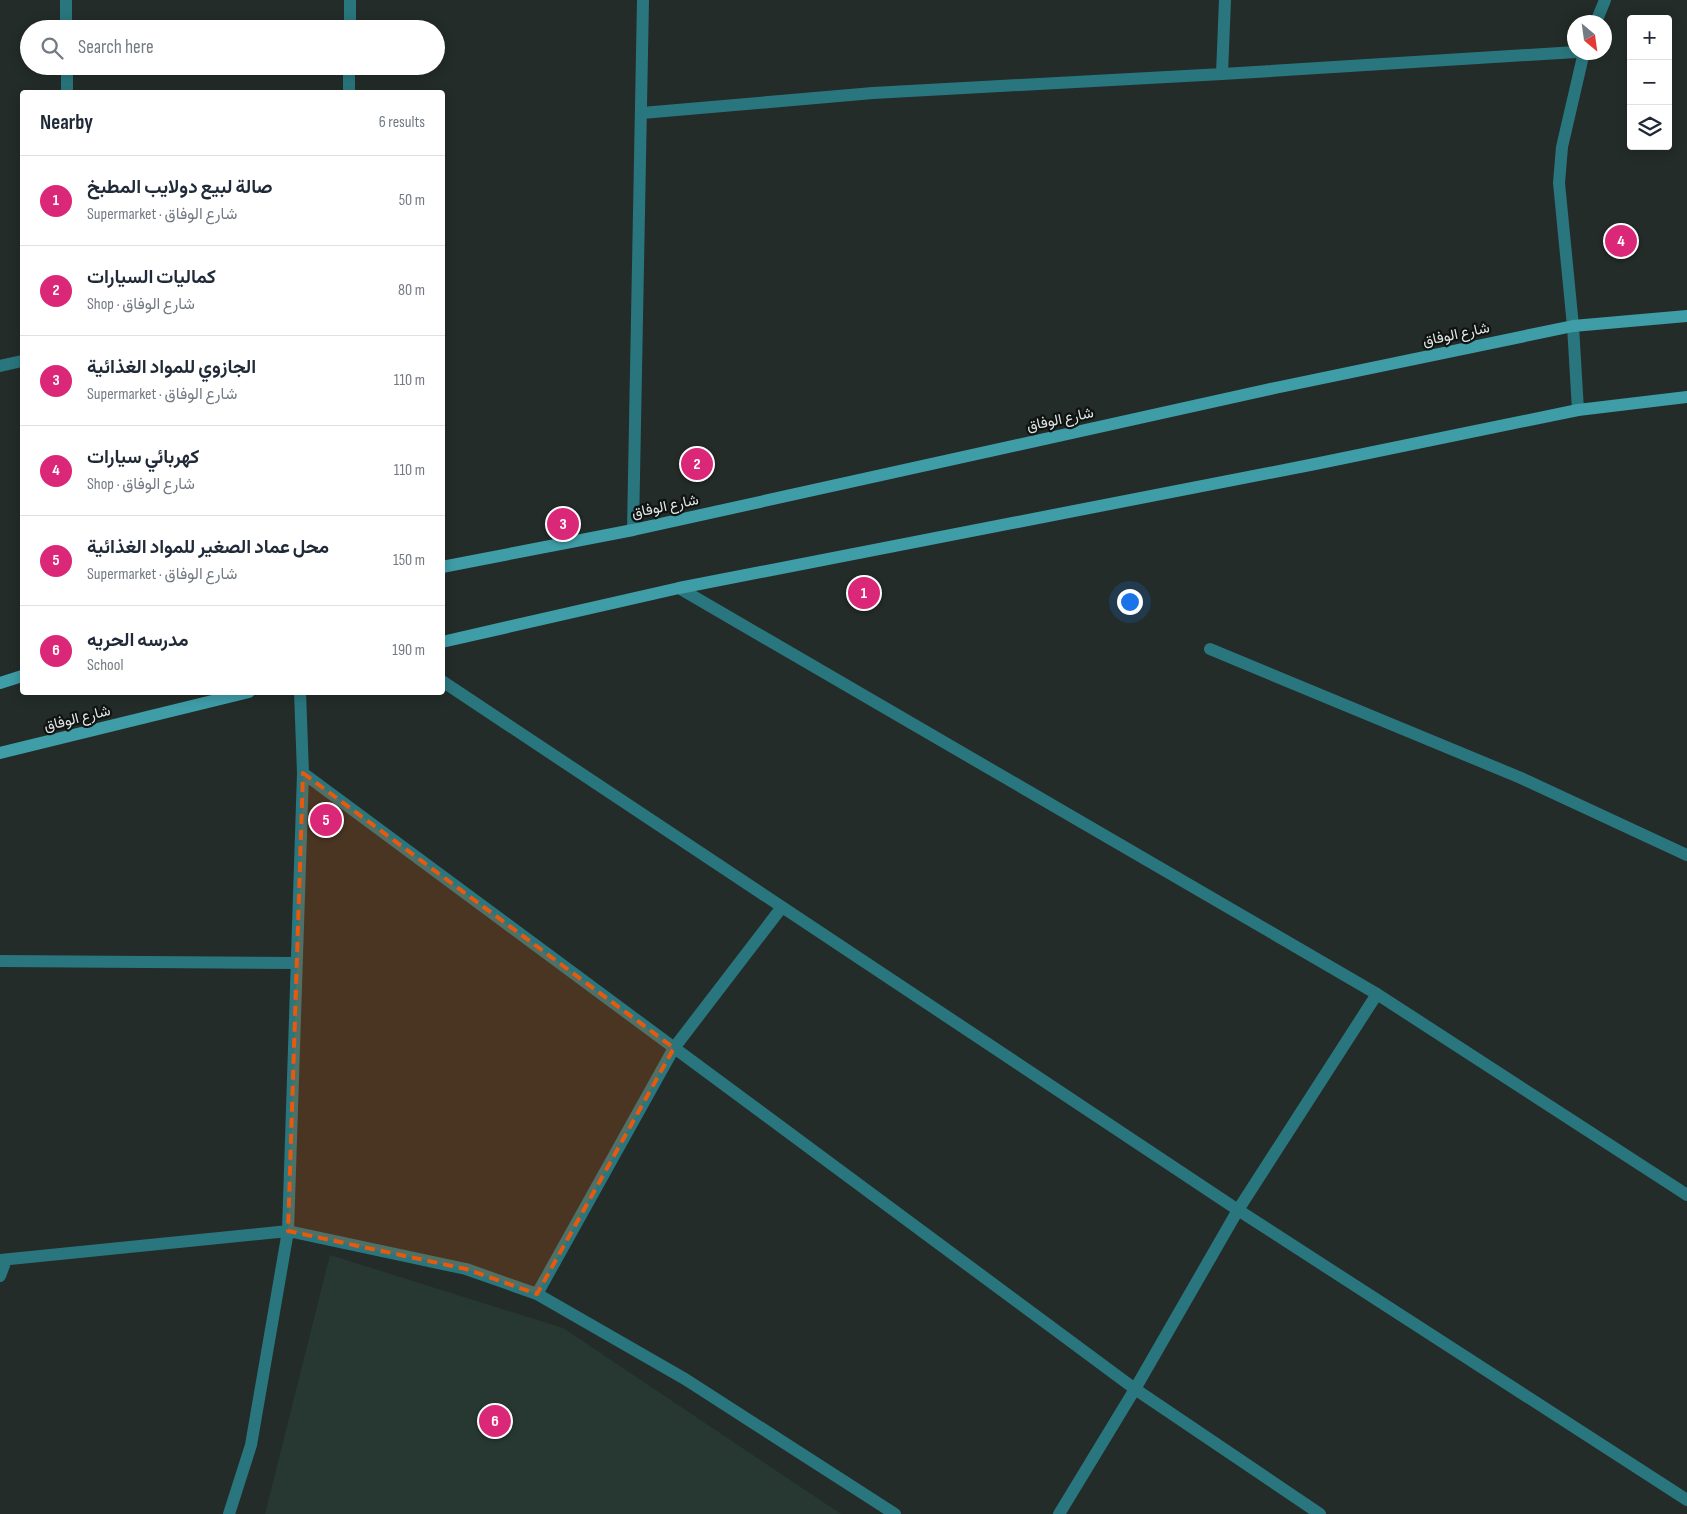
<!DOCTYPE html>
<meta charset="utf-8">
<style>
:root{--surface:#fff;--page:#f6f6f7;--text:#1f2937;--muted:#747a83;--line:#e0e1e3;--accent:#db2777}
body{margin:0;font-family:"Sofia Sans Condensed",Vazirmatn,sans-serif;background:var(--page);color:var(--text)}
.controls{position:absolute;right:15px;top:15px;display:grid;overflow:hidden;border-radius:5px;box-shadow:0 2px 12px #0003}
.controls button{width:45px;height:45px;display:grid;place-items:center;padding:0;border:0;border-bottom:1px solid var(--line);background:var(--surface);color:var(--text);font:25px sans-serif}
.compass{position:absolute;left:1567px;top:15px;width:45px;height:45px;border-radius:50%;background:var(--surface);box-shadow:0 2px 12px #0003;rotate:151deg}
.you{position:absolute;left:1129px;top:601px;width:18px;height:18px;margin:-12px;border:4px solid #fff;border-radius:50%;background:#1a73e8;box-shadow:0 0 0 8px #1a73e833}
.badge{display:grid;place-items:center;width:32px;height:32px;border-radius:50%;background:var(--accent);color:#fff;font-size:16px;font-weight:700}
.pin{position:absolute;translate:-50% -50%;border:2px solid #fff;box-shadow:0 1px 5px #0006}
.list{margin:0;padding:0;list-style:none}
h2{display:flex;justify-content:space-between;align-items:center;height:65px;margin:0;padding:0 20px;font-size:21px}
h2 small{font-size:16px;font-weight:400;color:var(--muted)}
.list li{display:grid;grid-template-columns:32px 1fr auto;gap:15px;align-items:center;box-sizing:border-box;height:90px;padding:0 20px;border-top:1px solid var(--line)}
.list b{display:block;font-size:19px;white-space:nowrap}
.list p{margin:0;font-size:16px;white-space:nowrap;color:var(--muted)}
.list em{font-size:16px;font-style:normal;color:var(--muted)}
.icon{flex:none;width:28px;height:28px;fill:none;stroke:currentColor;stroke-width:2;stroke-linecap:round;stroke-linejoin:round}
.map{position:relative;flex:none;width:1687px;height:1514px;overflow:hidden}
.search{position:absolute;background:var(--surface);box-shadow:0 2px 12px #0003;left:20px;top:20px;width:425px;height:55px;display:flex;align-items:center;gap:12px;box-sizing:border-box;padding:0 18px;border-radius:28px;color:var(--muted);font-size:19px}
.panel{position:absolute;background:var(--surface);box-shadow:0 2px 12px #0003;left:20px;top:90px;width:425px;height:605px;border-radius:5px}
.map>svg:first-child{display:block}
.built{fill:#273833}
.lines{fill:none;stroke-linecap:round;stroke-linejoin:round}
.street{stroke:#2a767e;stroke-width:12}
.secondary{stroke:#3e9da7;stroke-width:12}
.marked{fill:#e8590c;fill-opacity:0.2;stroke:#e8590c;stroke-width:4;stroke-dasharray:10 6;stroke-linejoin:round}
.labels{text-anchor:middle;stroke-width:4.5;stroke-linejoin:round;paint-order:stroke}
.street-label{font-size:15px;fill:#e0e6e4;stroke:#0f1312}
</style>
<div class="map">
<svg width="1687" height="1514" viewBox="0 0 1687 1514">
<rect width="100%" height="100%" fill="#232c29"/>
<path class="built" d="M330,1255L563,1328L841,1514H265Z"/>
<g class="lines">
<path class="street" d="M66,0V29
M1596,22L1605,0
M350,29V0
M67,66V92
M1222,74L1225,0
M349,92V66
M642,113L873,93L1222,74L1576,52
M0,366L22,361
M1578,410L1573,326L1559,183L1562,147L1584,52
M633,530L643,0
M679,588L1377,994L1687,1195
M1210,649L1521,778L1687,855
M442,681L1238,1210L1687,1500
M303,773L1135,1389L1320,1514
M0,961L297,963
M0,1260L288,1231L466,1269L537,1294L685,1379L895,1514
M0,1276L6,1260
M537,1294L674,1048L782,907
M229,1514L251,1445L288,1231L303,773L300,692
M1059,1514L1135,1389L1238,1210L1377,994"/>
<path class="secondary" d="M442,567L633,530L1275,388L1573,326L1687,316
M442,642L679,588L1315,464L1578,410L1687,397
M0,683L22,676
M0,753L249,692"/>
</g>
<path class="marked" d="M303,773L674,1048L537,1294L466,1269L288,1231Z"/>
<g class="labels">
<g class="street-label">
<text transform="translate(1456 334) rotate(-12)" y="5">شارع الوفاق</text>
<text transform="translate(1060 419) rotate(-12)" y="5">شارع الوفاق</text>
<text transform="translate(665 506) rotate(-12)" y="5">شارع الوفاق</text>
<text transform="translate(77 718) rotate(-14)" y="5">شارع الوفاق</text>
</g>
</g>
</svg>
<div class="controls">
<button>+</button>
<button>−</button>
<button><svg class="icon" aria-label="layers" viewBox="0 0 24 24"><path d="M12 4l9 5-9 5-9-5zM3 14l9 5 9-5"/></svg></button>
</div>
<svg class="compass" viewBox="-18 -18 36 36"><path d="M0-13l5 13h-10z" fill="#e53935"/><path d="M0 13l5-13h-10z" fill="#747a83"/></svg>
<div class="you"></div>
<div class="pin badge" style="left:864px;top:593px">1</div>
<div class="pin badge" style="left:697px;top:464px">2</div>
<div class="pin badge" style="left:563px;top:524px">3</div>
<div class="pin badge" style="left:1621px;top:241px">4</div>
<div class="pin badge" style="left:326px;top:820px">5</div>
<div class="pin badge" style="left:495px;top:1421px">6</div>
<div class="search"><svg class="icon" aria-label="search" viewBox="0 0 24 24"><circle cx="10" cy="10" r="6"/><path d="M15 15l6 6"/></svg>Search here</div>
<section class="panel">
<h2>Nearby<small>6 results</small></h2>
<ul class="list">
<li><span class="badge">1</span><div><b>صالة لبيع دولايب المطبخ</b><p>Supermarket · شارع الوفاق</p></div><em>50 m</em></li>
<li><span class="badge">2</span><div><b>كماليات السيارات</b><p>Shop · شارع الوفاق</p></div><em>80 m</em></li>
<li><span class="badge">3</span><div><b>الجازوي للمواد الغذائية</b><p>Supermarket · شارع الوفاق</p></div><em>110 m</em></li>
<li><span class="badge">4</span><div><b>كهربائي سيارات</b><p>Shop · شارع الوفاق</p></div><em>110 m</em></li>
<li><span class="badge">5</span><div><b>محل عماد الصغير للمواد الغذائية</b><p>Supermarket · شارع الوفاق</p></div><em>150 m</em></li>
<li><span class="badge">6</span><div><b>مدرسه الحريه</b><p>School</p></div><em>190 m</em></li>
</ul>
</section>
</div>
